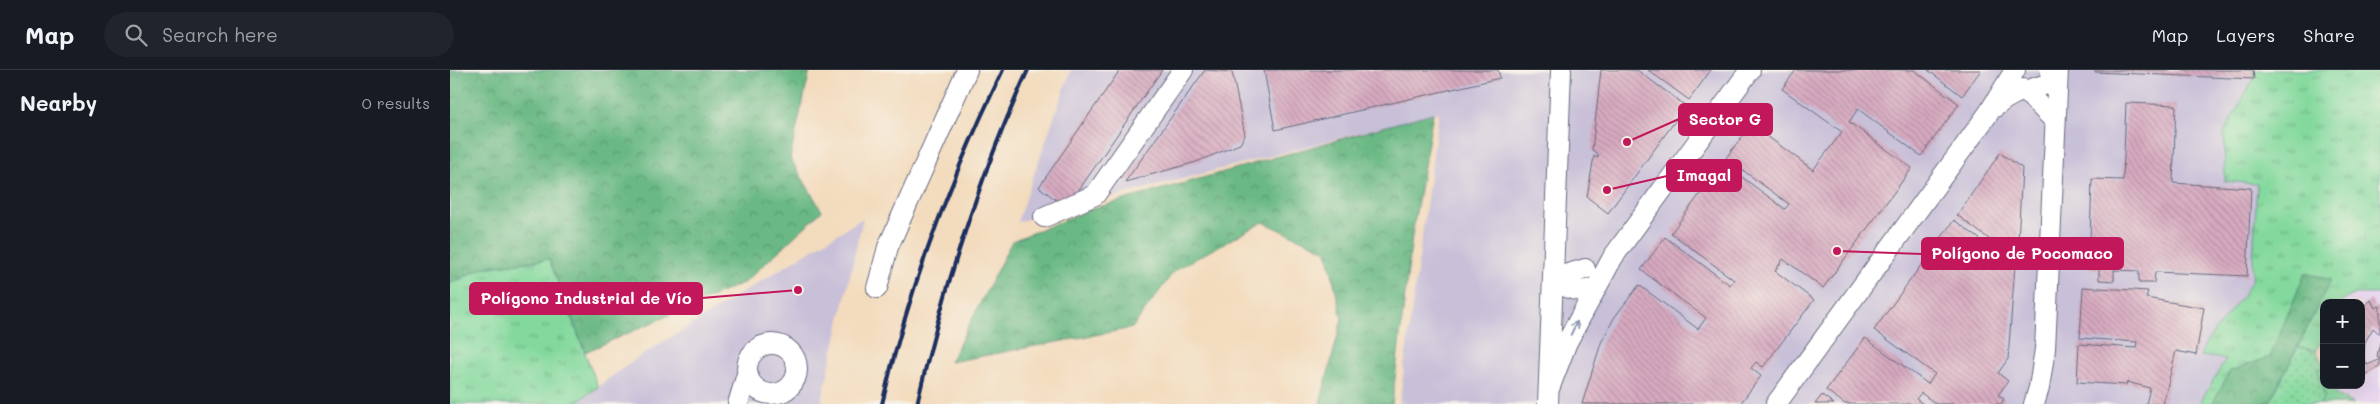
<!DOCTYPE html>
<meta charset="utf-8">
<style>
:root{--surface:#171b24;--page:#20242c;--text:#f1f3f6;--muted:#9ea1a6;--line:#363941}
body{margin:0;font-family:Mali,sans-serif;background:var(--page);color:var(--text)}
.controls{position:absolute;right:15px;bottom:15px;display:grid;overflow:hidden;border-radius:10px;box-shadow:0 5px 20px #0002}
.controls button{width:45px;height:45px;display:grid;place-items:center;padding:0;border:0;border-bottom:1px solid var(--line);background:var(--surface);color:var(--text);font:25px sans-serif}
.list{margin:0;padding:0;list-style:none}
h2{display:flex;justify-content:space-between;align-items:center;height:65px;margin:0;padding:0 20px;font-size:21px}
h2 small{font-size:16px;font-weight:400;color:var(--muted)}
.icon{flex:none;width:28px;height:28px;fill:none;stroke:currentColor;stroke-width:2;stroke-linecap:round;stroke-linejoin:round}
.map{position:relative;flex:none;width:1930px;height:334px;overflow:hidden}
header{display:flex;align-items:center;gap:30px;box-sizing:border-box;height:70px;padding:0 25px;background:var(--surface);border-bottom:1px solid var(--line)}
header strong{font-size:24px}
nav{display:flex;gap:28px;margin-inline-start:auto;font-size:18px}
.search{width:350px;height:45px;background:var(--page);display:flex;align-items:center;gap:12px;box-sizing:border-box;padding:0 18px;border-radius:28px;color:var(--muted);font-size:19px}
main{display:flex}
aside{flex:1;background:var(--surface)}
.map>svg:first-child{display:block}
.built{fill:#e6d2f0}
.industrial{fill:#c8bfd8}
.grass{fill:url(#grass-tufts);stroke:#4f847e}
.forest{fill:url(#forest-crowns);stroke:#427471}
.park{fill:url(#park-dots);stroke:#4f847e}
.garden{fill:#83d99d;stroke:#4f847e}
.building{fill:url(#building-back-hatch)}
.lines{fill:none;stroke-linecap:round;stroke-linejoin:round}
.minor-casing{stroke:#676b7f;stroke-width:22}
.minor{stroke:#fff;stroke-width:20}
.rail{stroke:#1b2f5e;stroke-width:4}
.oneway{stroke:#8d97ae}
.leader{fill:none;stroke:#c2185b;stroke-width:2}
.callout-dot{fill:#c2185b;stroke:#f7f3e8;stroke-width:2}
.callout{fill:#c2185b;stroke:#c2185b;stroke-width:2}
.callout-label{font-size:16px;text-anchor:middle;font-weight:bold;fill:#fff}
</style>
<header>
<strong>Map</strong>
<div class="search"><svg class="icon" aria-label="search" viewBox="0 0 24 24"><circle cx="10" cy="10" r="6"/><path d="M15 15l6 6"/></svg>Search here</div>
<nav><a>Map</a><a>Layers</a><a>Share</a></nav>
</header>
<main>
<aside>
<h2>Nearby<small>0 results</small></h2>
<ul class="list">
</ul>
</aside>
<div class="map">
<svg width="1930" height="334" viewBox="0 0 1930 334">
<defs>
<pattern id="grass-tufts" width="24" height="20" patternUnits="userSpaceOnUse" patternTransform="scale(1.25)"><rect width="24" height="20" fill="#83d99d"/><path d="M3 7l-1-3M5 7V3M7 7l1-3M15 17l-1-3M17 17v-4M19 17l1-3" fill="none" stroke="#6ab083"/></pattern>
<pattern id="forest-crowns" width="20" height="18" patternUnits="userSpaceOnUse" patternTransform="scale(1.25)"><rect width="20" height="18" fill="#6ab984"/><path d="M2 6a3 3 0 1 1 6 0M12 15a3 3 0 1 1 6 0" fill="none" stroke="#56976f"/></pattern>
<pattern id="park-dots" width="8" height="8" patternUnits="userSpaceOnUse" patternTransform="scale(1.25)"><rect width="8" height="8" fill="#83d99d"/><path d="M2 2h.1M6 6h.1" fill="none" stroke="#6ab083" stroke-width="1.8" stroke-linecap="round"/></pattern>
<pattern id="building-back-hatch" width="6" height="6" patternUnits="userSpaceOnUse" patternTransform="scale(1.25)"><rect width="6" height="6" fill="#d8aac0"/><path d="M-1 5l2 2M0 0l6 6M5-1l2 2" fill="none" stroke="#ae8b9f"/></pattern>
</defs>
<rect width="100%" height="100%" fill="#f7f3e8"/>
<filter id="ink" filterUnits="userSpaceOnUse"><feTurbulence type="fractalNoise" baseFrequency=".02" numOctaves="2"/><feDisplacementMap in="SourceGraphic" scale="10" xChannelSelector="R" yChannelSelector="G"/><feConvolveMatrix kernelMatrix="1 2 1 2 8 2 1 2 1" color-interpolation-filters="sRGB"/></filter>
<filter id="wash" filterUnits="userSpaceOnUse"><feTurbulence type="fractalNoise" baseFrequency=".0096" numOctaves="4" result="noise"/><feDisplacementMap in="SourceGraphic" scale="20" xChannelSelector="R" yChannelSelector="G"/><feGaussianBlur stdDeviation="1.12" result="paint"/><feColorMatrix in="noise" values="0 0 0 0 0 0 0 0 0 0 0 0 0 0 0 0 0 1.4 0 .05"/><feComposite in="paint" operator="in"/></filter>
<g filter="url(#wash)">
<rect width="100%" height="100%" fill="#f3dbbd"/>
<path class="built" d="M1904,224H1930V334H1903L1886,325L1882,315H1911V233H1891Z"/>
<path class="industrial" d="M621,0H1803L1804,9L1774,62L1775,76L1807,114L1802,210L1793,225L1757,271L1776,289L1749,334H949L989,42L567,152Z
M413,148L371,334H124L183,291Z"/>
<path class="grass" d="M1803,0H1930V224H1904L1891,233H1874V265L1866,281L1848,277L1880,210L1855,203L1819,334H1749L1776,289L1750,286L1757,271L1793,225L1802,210L1807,114L1775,111L1774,62L1804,9Z
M99,189L148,317L124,334H0V214L32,198Z"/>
<path class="forest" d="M0,0H360L340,88L372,141L295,212L135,282L99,189L32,198L0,214Z
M983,43L962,166L942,334H870L892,249L877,181L813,152L725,200L682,258L500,292L562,171L642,139Z
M1855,203L1881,210L1819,334H1762L1780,301L1820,287Z"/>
<path class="park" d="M1848,277L1866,281L1874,296L1868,300L1875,326L1870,334H1819Z"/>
<path class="garden" d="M1874,296V315H1882L1886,325L1903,334H1870L1875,326L1868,300Z"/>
<g id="blocks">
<path class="building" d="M670,0H712L626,124L609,132L589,117Z
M755,0L782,2L795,65L790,74L746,92L675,112Z
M814,0H1048L1050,8L825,60Z
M1151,0H1187L1236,36L1158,143L1137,127L1144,86L1147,88L1149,85L1142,80Z
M1198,0H1261L1239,30Z
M1346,0H1464L1509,34L1471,86L1408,39L1399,52L1462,98L1373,218L1333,189L1325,201L1364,230L1313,297L1306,292L1301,298L1311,306L1290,334H1132L1151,273L1164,248L1189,215L1248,259L1256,248L1191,200L1215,167L1280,215L1284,210L1221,163L1273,93L1335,139L1339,134L1276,88L1301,54L1363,100L1392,62L1332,19Z
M1478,0H1531L1512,26Z
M1645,0H1803L1804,9L1645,2Z
M1676,33L1726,35L1723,113L1801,118L1797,206L1705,202L1704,213H1689V201L1664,200V211L1649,210V199H1639L1642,109L1673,110Z
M1550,83L1572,98L1567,190L1507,145Z
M1504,150L1565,195L1558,289L1548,303L1558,311L1548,325L1554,329L1551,334H1486L1471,323L1466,329L1473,334H1395L1376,320L1415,268L1478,314L1485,304L1424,260Z
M1633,217L1698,221L1696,228L1754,238L1746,285L1726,281L1713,334H1696L1700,318L1677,312L1676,315L1627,312L1629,274L1686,278L1687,272L1630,268Z
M1921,230L1925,238L1930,236V264L1923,258L1915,272L1914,288L1917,295L1929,290L1927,286L1930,272V296L1911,309V238Z
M1372,325L1384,334H1365Z"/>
</g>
</g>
<g filter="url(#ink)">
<use href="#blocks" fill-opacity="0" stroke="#676b7f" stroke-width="1"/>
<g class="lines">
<defs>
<path id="minor" d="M1573,19L1605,51
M1545,37C1566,17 1585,22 1607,9L1600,0
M594,147L645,125L733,0
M1135,199L1104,208C1116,220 1131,224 1146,217
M427,218L438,177L517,0
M297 299a25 25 0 1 1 50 0a25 25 0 1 1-50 0Z
M1099,319L1117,272L1163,187L1300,0
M288,334L297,304
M1098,334L1111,0
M1326,334L1538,44L1565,0
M1584,334L1589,318L1595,279L1608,0"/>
</defs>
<use href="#minor" class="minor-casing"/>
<use href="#minor" class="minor"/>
<path class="rail" d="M432,334C459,218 501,107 553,0
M467,334C494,217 528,109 578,0"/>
</g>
<defs><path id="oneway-shaft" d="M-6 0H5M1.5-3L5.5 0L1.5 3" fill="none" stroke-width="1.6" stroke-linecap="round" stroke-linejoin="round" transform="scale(1.25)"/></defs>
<use class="oneway" href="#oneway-shaft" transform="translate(1124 258) rotate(-64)"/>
</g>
<path class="leader" d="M1177 72L1229 49M1157 120L1217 106M1387 181L1472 184M348 220L252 228"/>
<g class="callout-dot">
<circle cx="1177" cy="72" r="5"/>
<circle cx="1157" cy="120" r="5"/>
<circle cx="1387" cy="181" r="5"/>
<circle cx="348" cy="220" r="5"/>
</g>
<g class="callout">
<rect x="1229" y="34" width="93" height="31" rx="5"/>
<rect x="1217" y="90" width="74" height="31" rx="5"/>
<rect x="1472" y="168" width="201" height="31" rx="5"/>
<rect x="20" y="213" width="232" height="31" rx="5"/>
</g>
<g class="callout-label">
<text x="1275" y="55">Sector G</text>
<text x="1254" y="111">Imagal</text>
<text x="1572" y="189">Polígono de Pocomaco</text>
<text x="136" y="234">Polígono Industrial de Vío</text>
</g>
</svg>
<div class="controls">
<button>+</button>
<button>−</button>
</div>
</div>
</main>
